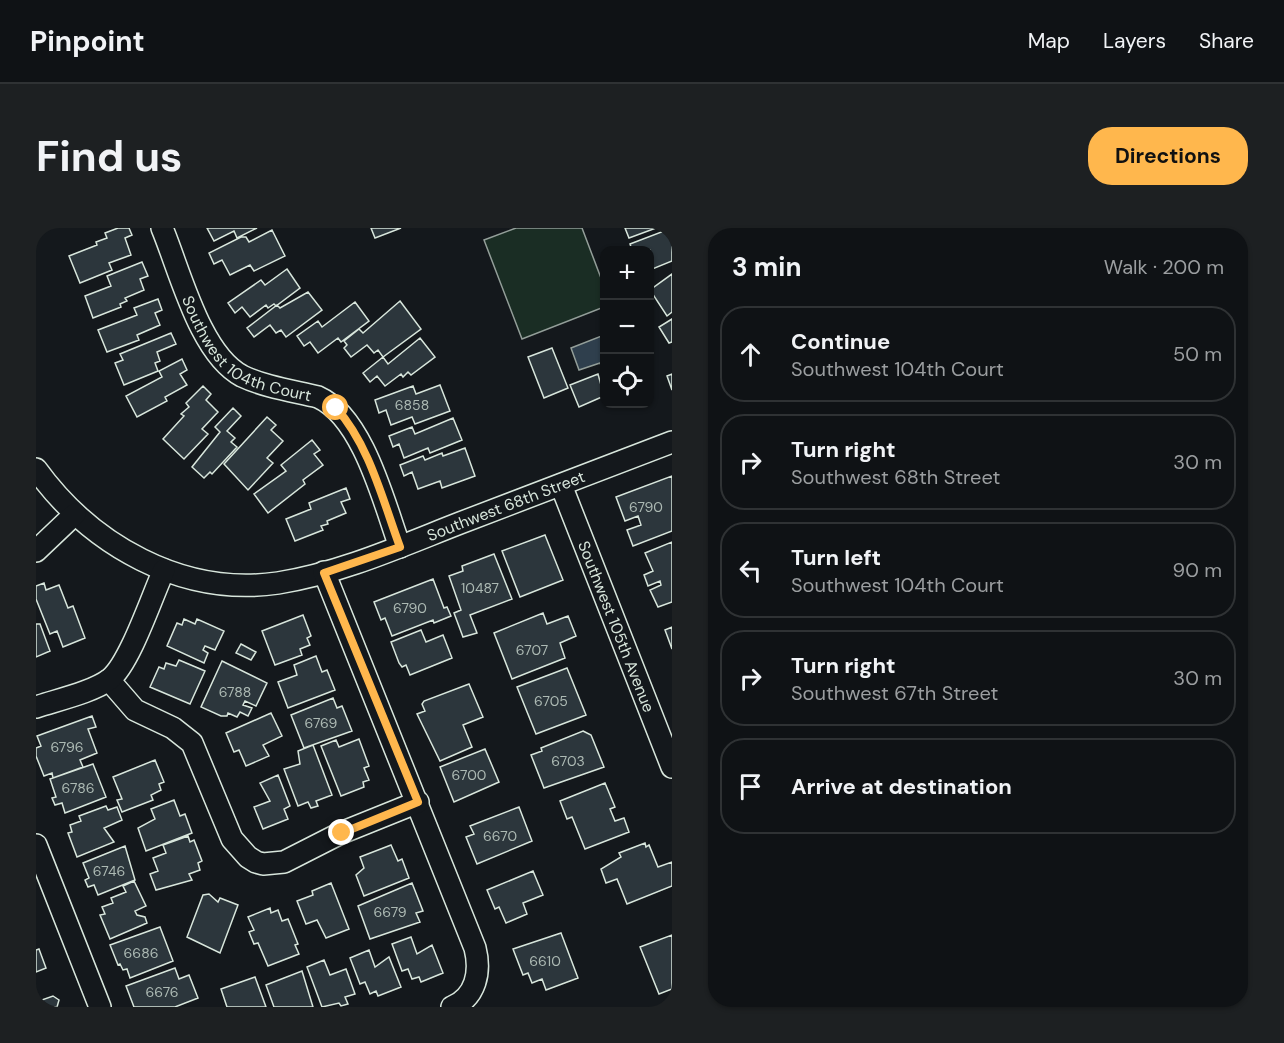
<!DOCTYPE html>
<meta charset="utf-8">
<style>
:root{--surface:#0f1215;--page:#1d2022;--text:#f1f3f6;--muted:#9b9ea0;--line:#2f3234;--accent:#ffb74d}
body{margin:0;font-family:"DM Sans",sans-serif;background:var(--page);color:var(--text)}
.controls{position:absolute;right:18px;top:18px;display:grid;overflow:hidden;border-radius:12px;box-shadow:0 2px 4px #0004}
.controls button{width:54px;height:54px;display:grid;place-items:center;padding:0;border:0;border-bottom:2px solid var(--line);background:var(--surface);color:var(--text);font:30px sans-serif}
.stop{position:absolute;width:18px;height:18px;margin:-14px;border:4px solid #ffb74d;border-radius:50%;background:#fff}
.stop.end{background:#ffb74d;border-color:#fff;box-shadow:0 2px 6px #0008}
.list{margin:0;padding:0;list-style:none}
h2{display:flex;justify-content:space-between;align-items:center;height:78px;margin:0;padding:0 24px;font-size:26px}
h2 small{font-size:20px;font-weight:400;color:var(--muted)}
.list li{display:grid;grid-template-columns:39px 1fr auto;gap:18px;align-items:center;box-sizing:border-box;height:96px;margin:0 12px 12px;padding:0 12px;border:2px solid var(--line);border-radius:24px}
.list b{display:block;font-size:22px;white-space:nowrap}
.list p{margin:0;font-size:20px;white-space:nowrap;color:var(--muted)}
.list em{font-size:20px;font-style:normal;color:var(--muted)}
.icon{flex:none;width:33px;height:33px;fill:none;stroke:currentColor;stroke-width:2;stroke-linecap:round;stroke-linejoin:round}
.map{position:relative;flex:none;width:636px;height:779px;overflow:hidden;border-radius:24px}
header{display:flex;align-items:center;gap:36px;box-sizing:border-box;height:84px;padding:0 30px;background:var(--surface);border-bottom:2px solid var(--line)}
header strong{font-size:28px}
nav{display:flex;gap:33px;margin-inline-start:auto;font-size:21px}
.intro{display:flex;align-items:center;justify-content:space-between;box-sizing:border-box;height:144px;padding:0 36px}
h1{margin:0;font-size:42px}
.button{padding:15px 27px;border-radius:24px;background:var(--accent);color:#111;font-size:21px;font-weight:700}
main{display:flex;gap:36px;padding:0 36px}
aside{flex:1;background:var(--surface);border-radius:24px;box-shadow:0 2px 4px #0004}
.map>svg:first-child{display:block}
.green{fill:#1a2d24;stroke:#939e99;stroke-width:1.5}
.water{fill:#2f3f4d;stroke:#939e99;stroke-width:1.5}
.building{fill:#2c363c;stroke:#d8e6dc;stroke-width:1.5}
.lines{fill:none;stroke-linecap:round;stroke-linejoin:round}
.minor-casing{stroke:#d8e6dc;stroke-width:24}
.minor{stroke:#14181c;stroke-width:21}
.route{stroke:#ffb74d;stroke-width:8}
.labels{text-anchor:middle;stroke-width:4.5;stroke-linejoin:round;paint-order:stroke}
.number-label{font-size:14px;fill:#adbab4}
.street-label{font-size:16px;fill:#d8e6dc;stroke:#14181c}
</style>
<header>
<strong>Pinpoint</strong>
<nav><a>Map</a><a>Layers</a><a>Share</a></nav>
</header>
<div class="intro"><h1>Find us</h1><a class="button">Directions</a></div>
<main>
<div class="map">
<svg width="636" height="779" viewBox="0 0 636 779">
<rect width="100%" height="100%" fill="#14181c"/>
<path class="green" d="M480,0H546L568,58V79L486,111L448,12Z"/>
<path class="water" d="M568,107V146L564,135L543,142L535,120Z"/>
<path class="building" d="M82,0H93L96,7L89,10L95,27L73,35L76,42L44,55L33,28L61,17L60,14L71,10L69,5Z
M171,0H221L201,10L198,3L178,13Z
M335,0H365L339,10Z
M589,0H620L593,10Z
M636,0V33L614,42V22H596L594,16Z
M236,2L249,28L218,43L214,37L194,47L186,32L178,36L173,25L205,9H210L213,14Z
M106,34L112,48L104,51L108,62L89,70L91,73L84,76L85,79L57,90L49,68L75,58L71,48Z
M251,41L264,60L240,78L238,76L232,80L230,77L214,89L206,79L199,85L192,75L225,52L229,57Z
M636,46V84L631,88L614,62Z
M272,64L286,82L250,109L245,102L240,105L234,97L218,109L211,100L241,77L244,80Z
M122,71L126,82L119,85L124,97L101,107L103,112L71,124L62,102L101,87L98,80Z
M364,73L385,101L347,129L342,122L338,125L331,117L315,129L308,120L311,117L308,113L323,101L327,105Z
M319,74L333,93L305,114L302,110L282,125L274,114L268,118L261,108L282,93L286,99Z
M636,91V114L633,115L623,99Z
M135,105L140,116L121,124L124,133L119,135L122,143L88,157L79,135L87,132L84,126Z
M384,110L399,129L375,147L372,144L367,149L365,146L349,158L341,148L334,154L327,145L347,129L352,136Z
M516,120L532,160L508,170L492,129Z
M146,131L151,142L144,146L151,157L129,169L131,173L101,189L90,168L126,149L123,143Z
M562,146L568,168L543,179L534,157Z
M636,146V162L631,148Z
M404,157L414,183L379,196L376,189L355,197L350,182L343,185L339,172L377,158L380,166Z
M167,158L175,166L170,172L182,184L166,201L172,206L148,231L127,211L148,188L145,186L153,179L150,175Z
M197,180L205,188L191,203L199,210L195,214L201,219L176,246L174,244L168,250L156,239L184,204L179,199Z
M231,189L240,197L235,202L247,213L231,230L237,235L212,262L188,236Z
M417,190L426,212L394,225L392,220L368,230L363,216L357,219L353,208L376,199L379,206Z
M276,212L284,222L278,226L287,237L267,252L269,256L232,285L218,266L250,243L245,237Z
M429,220L439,248L406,260L404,253L382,261L376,244L368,248L364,237L387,228L389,232L406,225L407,228Z
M636,248V303L597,318L591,302L605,297L602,288L589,293L580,269Z
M310,260L314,271L305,274L310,285L291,293L292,296L285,298L287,302L259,313L250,291L275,281L273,275Z
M509,307L527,352L484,369L466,323Z
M636,314V374L622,379L614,362L625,357L624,353L612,358L608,347L617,343L609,325Z
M458,326L476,371L434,387L441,405L427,409L418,385L425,382L413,348L427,343L426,338Z
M397,351L408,380L411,379L415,388L398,395L397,392L356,408L349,390L345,392L338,374Z
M8,355L10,362L23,357L32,380L37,378L49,410L27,419L21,403L14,406L0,371V358Z
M507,385L511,396L532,388L540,408L524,415L529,430L476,451L458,405Z
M267,387L275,408L271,410L274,417L264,421L266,427L239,437L226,403Z
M148,391L159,396L161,391L188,403L179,422L169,418L167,422L172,425L168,435L131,418L141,395L146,397Z
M0,396H4L14,423L0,429Z
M636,399V421L629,402Z
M385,402L390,414L407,407L416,430L374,447L370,437L366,439L363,435L355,414Z
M205,416L220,424L215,432L200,425Z
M280,428L286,444L291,442L299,462L252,480L242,454L261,447L258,437Z
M143,432L169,443L154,476L114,459L123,439L128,441L130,435L140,438Z
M186,433L231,455L220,478L209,473L207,477L216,480L212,488L204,484L201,489L192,485L191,488H185L165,479Z
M531,440L550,487L500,506L481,459Z
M433,456L447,489L427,497L436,519L404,533L381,486L389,483L386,476L388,473Z
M297,470L301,480L306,478L316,503L268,520L255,487Z
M235,485L246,508L227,517L233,528L210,538L203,522L198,524L190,505Z
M56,488L60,499L52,501L61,525L44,532L47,539L17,550L16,545L8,548L0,528V520L5,518L1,508Z
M547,503L555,507L568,539L508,560L495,527L506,523L505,520Z
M323,511L333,538L328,540L333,552L327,554L328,559L305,568L285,518L300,512L303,519Z
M277,517L296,567L280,573L282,578L275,580L272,574L262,578L248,541L264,536L262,523Z
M449,521L463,554L418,574L404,539Z
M119,532L128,554L123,556L125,562L115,567L117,572L86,584L81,572L86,571L77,549Z
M57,536L70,569L29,585L26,575L19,577L16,570L20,569L14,551Z
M242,547L254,578L248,581L252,591L227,601L218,579L234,573L224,555Z
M569,555L579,579L574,581L579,593L588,590L593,604L549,621L536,589L531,591L524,573Z
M138,572L144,588L149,586L156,605L110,623L102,600L119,591L115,581Z
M70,578L72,582L81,579L86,592L68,600L78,614L41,629L32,605L36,604L34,597L45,593L43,588Z
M483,579L496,613L441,636L430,609L438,606L434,598Z
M152,608L154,614L158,612L166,633L162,635L164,642L153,646L156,652L120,662L114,646L122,643L117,630L130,625L127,617Z
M609,615L610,619L613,617L622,639L636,634V658L591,676L581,651L570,655L565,641L585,629L583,625Z
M355,617L362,633L366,631L373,650L328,668L320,647L328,640L324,629Z
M89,618L99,652L62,667L58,657L52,659L49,652L53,650L47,635Z
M497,643L507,667L487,675L491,686L470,695L463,679L459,681L451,662Z
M98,653L110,678L99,683L101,687L109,689L111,695L74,711L64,687L69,686L66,679L77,675L75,670L90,664L87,658Z
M295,655L313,701L290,710L281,692L270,696L261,673L277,667L276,663Z
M376,655L387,683L380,685L384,694L334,711L322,678Z
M173,666L182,674L184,670L202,677L184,725L151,709L167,667Z
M234,680L235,685L242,682L246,693L252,691L262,716L259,717L263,726L232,738L222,715L218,716L213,704L218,702L212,689Z
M124,699L137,733L94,750L91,741L87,742L84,736L82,737L74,717Z
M525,705L542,750L510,762L506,751L496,755L492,745L487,747L477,721Z
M636,707V761L623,766L604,719Z
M375,709L381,726L396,717L407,745L385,754L383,749L376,751L372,741L366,743L356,716Z
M3,721L10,740L0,744V722Z
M333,722L339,739L353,729L365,759L342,768L340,763L334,766L329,754L324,756L314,730Z
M288,732L294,747L310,741L319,766L309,769L312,776L305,778L303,775L286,779L271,739Z
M139,740L143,751L153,747L162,770L139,779H98L90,758Z
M266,743L277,779H238L230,757Z
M219,749L230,779H191L185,761Z
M17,768L23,772L21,779H0V774Z"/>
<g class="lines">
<defs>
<g id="minor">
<path id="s1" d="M126,0C144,43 164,126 206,148C229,159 257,163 282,169C327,189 348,275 364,319"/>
<path id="s2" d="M0,241C55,317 146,369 242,355C305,345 365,318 424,295C494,268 565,241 636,214"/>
<path id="s3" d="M525,257L636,539"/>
<path d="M0,323L39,286"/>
<path d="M288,344L439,720C445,744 440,769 416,779"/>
<path d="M73,452L99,482L137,500L156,515L196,611L212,629L220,634L227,636L248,634L305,605L382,574"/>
<path d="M0,479C21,472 57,464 74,451C94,435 116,368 128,342"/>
<path d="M0,617L64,779"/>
</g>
</defs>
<use href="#minor" class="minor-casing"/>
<use href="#minor" class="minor"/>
</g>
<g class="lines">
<path class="route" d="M300,180C333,216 347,273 364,319L288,345L382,574L306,605"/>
</g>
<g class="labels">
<g class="number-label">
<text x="376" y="182">6858</text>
<text x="610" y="284">6790</text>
<text x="444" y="365">10487</text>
<text x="374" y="385">6790</text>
<text x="496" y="427">6707</text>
<text x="199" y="469">6788</text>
<text x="515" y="478">6705</text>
<text x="285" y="500">6769</text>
<text x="31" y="524">6796</text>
<text x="532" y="538">6703</text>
<text x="433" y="552">6700</text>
<text x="42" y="565">6786</text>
<text x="464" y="613">6670</text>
<text x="73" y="648">6746</text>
<text x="354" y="689">6679</text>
<text x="105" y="730">6686</text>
<text x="509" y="738">6610</text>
<text x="126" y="769">6676</text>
</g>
<g class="street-label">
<text dy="6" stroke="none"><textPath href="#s1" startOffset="158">Southwest 104th Court</textPath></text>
<text dy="6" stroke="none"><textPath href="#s2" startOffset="522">Southwest 68th Street</textPath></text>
<text dy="6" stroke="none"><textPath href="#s3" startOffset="152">Southwest 105th Avenue</textPath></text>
</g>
</g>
</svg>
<div class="controls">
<button>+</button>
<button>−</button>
<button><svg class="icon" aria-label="locate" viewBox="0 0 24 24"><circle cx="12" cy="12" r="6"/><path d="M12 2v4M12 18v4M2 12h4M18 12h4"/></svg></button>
</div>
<div class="stop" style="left:300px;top:180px"></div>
<div class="stop end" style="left:306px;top:605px"></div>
</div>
<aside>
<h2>3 min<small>Walk · 200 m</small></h2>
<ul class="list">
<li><svg class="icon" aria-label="ahead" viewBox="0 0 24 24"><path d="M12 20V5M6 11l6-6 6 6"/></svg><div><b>Continue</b><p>Southwest 104th Court</p></div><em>50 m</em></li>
<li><svg class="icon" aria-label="right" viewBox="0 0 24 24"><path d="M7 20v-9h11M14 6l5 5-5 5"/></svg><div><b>Turn right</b><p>Southwest 68th Street</p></div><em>30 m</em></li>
<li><svg class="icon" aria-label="left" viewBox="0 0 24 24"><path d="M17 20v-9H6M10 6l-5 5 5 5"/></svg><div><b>Turn left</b><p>Southwest 104th Court</p></div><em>90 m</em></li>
<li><svg class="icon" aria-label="right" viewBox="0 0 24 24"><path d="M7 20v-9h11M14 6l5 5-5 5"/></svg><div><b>Turn right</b><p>Southwest 67th Street</p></div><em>30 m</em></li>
<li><svg class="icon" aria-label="arrive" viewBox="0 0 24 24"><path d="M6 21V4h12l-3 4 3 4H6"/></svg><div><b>Arrive at destination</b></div></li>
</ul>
</aside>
</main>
